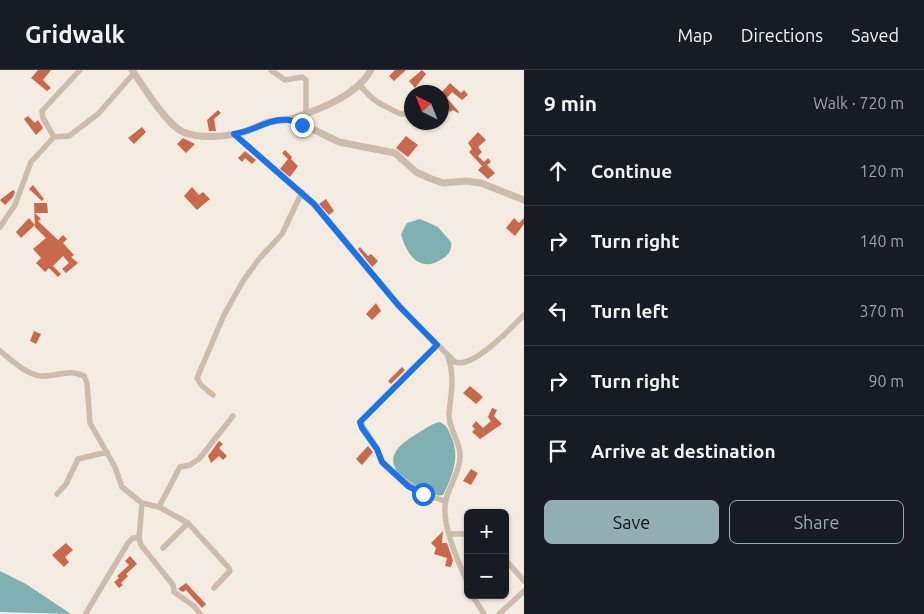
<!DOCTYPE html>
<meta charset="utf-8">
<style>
:root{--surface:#171b24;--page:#242831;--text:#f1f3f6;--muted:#9ea1a6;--line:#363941;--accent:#92aeb2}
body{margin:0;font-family:Ubuntu,sans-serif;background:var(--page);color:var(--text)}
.controls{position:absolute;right:15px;bottom:15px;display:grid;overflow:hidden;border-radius:8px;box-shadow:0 1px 4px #0004}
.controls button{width:45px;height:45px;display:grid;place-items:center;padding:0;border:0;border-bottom:1px solid var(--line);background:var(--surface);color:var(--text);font:25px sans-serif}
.compass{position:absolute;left:404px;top:15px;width:45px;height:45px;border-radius:50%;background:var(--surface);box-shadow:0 1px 4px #0004;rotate:317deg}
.stop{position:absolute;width:15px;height:15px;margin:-11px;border:4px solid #1a73e8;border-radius:50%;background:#fff}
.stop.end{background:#1a73e8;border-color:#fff;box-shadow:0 1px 5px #0008}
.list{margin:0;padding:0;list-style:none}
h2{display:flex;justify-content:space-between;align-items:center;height:65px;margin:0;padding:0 20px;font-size:21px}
h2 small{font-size:16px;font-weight:400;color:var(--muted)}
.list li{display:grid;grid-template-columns:32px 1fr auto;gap:15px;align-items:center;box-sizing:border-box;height:70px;padding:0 20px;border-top:1px solid var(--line)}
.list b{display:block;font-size:19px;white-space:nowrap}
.list em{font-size:16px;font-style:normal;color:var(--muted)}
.actions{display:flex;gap:10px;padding:15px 20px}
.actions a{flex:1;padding:11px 0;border:1px solid var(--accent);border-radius:8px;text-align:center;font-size:18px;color:var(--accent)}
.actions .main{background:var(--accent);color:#111}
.icon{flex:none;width:28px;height:28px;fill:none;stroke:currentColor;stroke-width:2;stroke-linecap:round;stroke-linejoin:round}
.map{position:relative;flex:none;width:524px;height:544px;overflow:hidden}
header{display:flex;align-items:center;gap:30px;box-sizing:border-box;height:70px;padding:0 25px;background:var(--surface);border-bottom:1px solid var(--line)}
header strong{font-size:24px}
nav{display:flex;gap:28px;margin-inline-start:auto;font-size:18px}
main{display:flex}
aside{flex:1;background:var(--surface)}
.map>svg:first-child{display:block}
.water{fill:#7fb0b2}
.building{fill:#c8694b}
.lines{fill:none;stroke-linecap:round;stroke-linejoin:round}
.minor{stroke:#cdbbac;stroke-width:5.5}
.tertiary{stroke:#cdbbac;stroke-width:7}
.route{stroke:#1a73e8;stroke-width:6}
</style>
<header>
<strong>Gridwalk</strong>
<nav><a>Map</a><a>Directions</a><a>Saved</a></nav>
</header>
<main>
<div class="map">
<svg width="524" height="544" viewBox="0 0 524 544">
<rect width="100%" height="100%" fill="#f4ebe1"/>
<path class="water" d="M420,149L438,157L451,172C452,180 449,185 442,189C420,204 406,184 401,164L407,153Z
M439,352C445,354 448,358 450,364C461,386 453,404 443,425C433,427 426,421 418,417C387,401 384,383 415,365C423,360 431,354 439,352Z
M0,501L26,514L71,544L0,542Z"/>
<path class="building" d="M38,0H51L43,10L51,18L47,21L31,8Z
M395,0H406L394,11L389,6Z
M422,0L426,4L415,18L409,11Z
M450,13L461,23L464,20L468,25L462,30L452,22L447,28L459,42L458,43L453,40L450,42L447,38L448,36L442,31V22Z
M218,40L221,43L214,49L216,61H209L207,50Z
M28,46L35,53L38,50L43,58L36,65L24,49Z
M142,57L146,62L134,74L128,68Z
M478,62L486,70L478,77L482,82L478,86L484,92L488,88L491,92L487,95L495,103L488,109L478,100L482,96L469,82L472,79L468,73Z
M406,66L418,75L408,87L396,78Z
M183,68L195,74L186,83L177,74Z
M285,80L292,87L291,89L298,96L290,107L280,99L288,89L282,83Z
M245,81L256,90L252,94L245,88L242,92L238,88Z
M33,115L44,129L42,131L29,119Z
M192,117L199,125L203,122L210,129L197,140L184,126Z
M13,120L15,122L13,127L5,135L0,130Z
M326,129L334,141L329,145L319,134Z
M34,133H47L48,143H35L41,149L38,151L58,170L63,165L67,169L63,173L74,185L71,187L78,193L66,203L62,199L69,193L63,186L53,196L61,204L58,207L49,198L45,202L36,193L41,188L33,179L46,168L35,157Z
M29,148L35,155L21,168L16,162Z
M514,148L519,153L524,148V154L515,166L506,158Z
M360,177L368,186L371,184L378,191L372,197L358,179Z
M376,233L381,241L372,250L366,244Z
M34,261L41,264L36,274L30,271Z
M402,297L405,300L391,314L388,311Z
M470,316L483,327L476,334L463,323Z
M492,338L497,340L494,346L502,354L480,369L472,362L475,359L472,356L476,351L483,358L491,351L488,347Z
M219,371L223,374L219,378L227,386L223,390L219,386L211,393L208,386Z
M368,376L373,382L362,395L356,389Z
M471,399L478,403L471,415L463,411Z
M443,461L442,473H447L453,490L451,497L445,496L447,488L434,484L436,478L431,473Z
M66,473L73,480L65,487L69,492L64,497L52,485Z
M130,486L137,494L126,504L128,506L121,513L123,515L119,518L114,512L119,508L117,506L129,495L125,491Z
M186,513L206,534L202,538L186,520L183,522L178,519Z"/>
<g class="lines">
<path class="minor" d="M271,0L285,10L302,7L306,10V43
M360,15C373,32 382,35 401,44H404L412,35
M234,64L314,135L399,236L455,292C473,299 511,258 524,245
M54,67L69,66L98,44L134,3
M0,157L15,135L31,92L54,67L43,48L42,41L80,0
M437,275L360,352L377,379L382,392L390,400L423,424L445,431
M0,281C11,290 27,305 41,306C57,307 69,298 84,306L87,313L90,353L115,397L122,417L142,433L159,437L180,397L190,395L199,389L233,346
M448,287C455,306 451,324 449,343C448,360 461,371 460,387C460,402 449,416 446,430C440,452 459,494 468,514
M213,325L201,315L197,308L224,245L243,211L259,189L282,164L302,122
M57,424L66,414L78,389L107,382
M142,433L139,468L141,475L173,515L174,522L194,536L200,544
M159,437L188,453L229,498L230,501L214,518
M450,464H468
M163,478L188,453
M505,489L524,511
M472,525L484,544
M86,543L128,473L133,468H139
M499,544L524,521"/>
<path class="tertiary" d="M132,0C143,16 166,54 183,62C199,69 226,67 243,62C252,60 259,55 268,52C277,50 286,51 294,48C321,39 357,25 371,0
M292,49L339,72L395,83L416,102L429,108L443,113L466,111L481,113L524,130"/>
</g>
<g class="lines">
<path class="route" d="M302,55C278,40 258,61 234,64L314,134L399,236L437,275L360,352L362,358L377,379L382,392L408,416L423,424"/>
</g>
</svg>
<div class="controls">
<button>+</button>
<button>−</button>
</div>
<svg class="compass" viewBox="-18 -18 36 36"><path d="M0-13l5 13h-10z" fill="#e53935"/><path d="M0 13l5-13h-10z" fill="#9ea1a6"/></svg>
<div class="stop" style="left:423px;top:424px"></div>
<div class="stop end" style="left:302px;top:55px"></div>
</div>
<aside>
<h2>9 min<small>Walk · 720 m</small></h2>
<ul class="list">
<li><svg class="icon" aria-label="ahead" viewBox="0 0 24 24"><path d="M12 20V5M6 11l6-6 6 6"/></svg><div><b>Continue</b></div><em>120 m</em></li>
<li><svg class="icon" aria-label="right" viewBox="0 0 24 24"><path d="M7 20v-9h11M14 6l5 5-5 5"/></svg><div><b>Turn right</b></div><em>140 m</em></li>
<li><svg class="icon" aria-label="left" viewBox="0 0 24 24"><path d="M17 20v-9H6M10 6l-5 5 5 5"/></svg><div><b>Turn left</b></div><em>370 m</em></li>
<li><svg class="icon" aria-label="right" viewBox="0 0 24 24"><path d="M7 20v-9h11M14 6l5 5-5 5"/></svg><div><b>Turn right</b></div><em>90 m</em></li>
<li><svg class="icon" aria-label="arrive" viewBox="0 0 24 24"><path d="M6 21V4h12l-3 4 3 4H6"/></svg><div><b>Arrive at destination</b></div></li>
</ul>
<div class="actions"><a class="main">Save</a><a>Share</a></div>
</aside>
</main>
